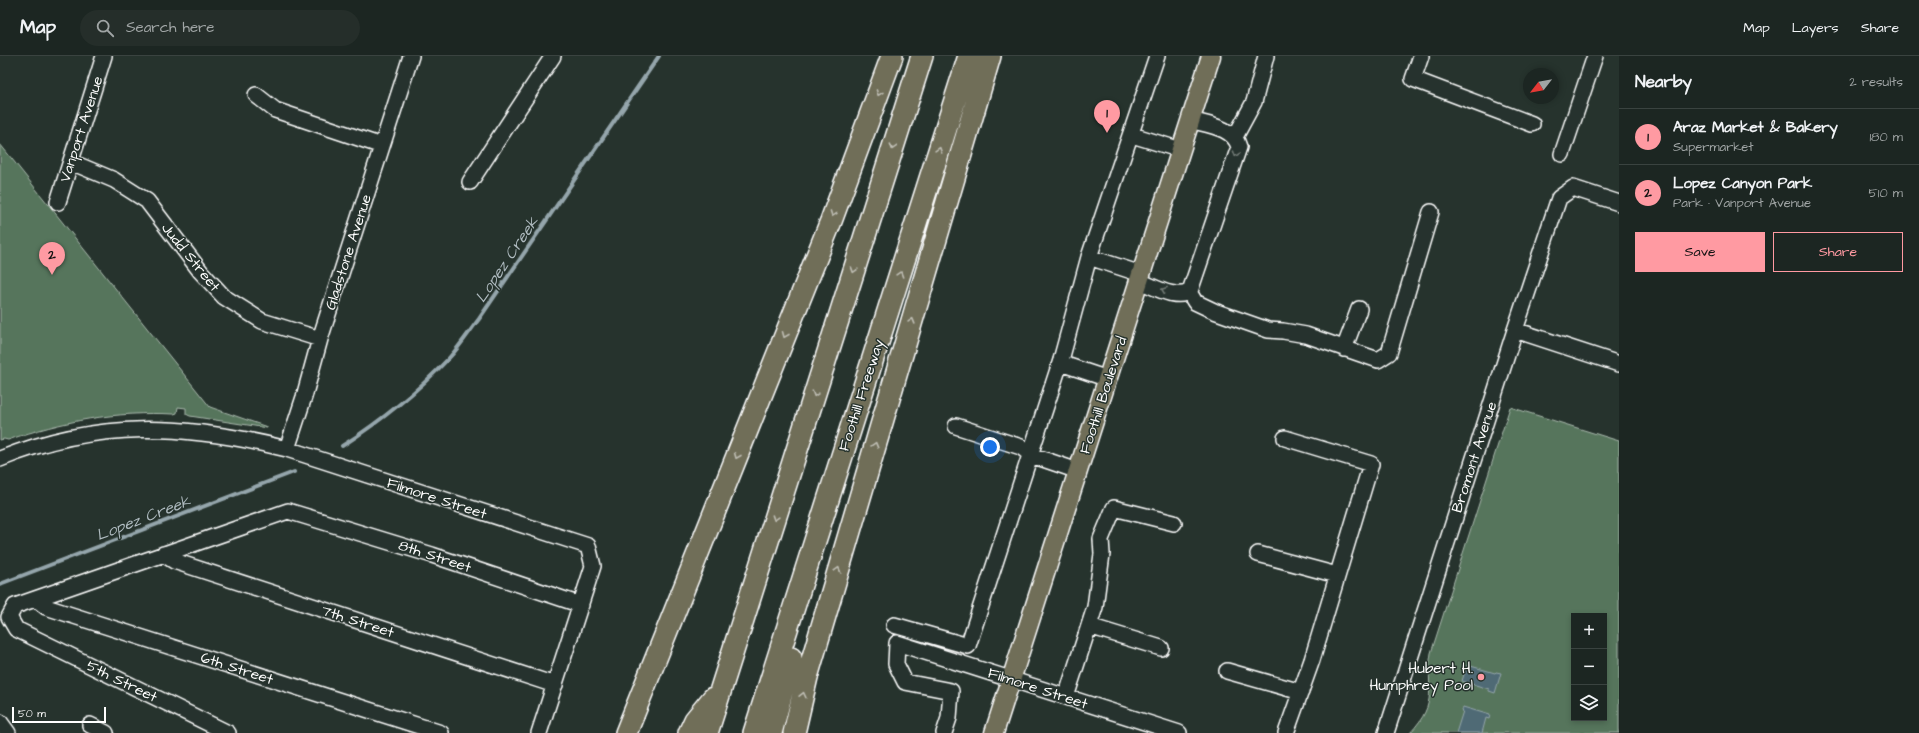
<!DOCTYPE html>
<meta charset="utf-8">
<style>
:root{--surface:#1c2622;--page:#252e2a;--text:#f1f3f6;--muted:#a0a5a5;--line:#3a4340;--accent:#ff9aa2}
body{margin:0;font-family:"Architects Daughter",sans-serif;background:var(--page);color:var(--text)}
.controls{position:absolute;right:12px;bottom:12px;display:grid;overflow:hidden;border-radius:0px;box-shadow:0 2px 6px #0003}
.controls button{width:36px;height:36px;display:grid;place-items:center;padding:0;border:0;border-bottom:1px solid var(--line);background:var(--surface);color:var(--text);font:20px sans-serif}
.compass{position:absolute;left:1523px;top:12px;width:36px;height:36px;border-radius:50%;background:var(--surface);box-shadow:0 2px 6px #0003;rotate:239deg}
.scale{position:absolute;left:12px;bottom:10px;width:94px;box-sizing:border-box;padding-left:4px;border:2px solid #fff;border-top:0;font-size:11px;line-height:14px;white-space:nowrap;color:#fff;-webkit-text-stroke:3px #26332d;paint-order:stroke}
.you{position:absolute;left:990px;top:391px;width:14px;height:14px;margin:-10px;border:3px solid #fff;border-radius:50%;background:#1a73e8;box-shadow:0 0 0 6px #1a73e833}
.badge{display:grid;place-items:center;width:26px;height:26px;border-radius:50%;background:var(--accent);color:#111;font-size:13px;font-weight:700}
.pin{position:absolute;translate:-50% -33px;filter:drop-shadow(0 1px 2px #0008)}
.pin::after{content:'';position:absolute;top:21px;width:14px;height:12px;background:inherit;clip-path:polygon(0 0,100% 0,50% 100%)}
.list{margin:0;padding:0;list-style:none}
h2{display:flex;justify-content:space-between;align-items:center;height:52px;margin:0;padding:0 16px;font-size:17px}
h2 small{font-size:13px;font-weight:400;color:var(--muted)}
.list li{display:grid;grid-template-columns:26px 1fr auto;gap:12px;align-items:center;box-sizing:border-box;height:56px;padding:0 16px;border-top:1px solid var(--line)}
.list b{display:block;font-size:15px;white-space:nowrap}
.list p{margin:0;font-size:13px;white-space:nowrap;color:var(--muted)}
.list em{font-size:13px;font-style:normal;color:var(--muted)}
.actions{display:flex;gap:8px;padding:12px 16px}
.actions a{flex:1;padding:9px 0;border:1px solid var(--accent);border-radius:0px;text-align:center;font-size:14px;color:var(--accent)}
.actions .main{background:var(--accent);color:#111}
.icon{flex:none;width:22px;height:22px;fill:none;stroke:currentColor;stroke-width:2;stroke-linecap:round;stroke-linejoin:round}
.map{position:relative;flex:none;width:1619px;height:677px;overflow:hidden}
header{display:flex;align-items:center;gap:24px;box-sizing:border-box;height:56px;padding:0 20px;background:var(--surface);border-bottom:1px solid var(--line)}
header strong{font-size:19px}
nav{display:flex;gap:22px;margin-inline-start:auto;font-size:14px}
.search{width:280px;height:36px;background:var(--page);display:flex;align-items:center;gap:10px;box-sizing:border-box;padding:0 14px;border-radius:22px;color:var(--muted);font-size:15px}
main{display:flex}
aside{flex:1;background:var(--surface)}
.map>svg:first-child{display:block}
.green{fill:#56745c;stroke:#aabaae;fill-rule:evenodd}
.water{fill:#4f6a75;stroke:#95a6ac}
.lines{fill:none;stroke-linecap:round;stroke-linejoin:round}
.stream{stroke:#95a6ac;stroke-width:4}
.minor-casing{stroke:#fff;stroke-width:18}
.major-casing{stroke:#fff;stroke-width:21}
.highway-casing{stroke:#fff;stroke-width:24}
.minor{stroke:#26332d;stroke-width:15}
.major{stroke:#706e59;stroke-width:18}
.highway{stroke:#706e59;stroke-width:21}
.oneway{stroke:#bfbeb4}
.oneway2{stroke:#727a76}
.poi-dot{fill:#ff9aa2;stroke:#26332d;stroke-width:1.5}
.labels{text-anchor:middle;stroke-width:3;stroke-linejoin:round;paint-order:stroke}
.street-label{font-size:15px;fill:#fff;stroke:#26332d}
.poi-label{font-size:15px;fill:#fff;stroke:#26332d;text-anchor:end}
.water-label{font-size:16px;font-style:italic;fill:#b0bcc1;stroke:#26332d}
</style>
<header>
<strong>Map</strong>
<div class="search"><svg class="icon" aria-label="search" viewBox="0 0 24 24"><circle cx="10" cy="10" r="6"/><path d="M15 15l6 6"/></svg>Search here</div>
<nav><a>Map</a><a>Layers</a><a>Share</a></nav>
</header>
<main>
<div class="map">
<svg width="1619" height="677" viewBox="0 0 1619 677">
<rect width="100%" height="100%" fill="#26332d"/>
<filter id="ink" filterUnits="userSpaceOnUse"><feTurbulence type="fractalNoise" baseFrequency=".025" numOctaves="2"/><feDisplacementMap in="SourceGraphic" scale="8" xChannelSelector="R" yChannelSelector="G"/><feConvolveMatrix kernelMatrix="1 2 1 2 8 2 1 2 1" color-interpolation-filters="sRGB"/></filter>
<g filter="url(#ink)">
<path class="green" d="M0,88L210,351L267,371V372L190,360L186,358V352L178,351L177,357L174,358C116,355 62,365 8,384L4,383L0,384Z
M1510,351L1619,385V677H1410C1440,645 1425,633 1431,597ZM1574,560H1604V662H1574Z"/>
<path class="water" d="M1467,609L1495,617L1496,616L1501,617L1495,637L1489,635V633L1462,625Z
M1463,651L1490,659L1489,663L1486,662L1482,677H1456L1463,655L1462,654Z"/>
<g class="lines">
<path class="stream" d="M342,390C381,365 417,336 449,302C460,290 469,276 479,263L659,0
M0,528L294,416"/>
<defs>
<path id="minor" d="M1421,0L1413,23L1532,68
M256,39L275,54L382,90
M1132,79L1181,94
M1235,81L1254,46L1266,0
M1562,98L1595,0
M71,106L114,124L147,145L201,216L224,241L262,265L320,283
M470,126L553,0
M58,146L104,0
M1089,201L1141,218
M1139,225C1153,230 1176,245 1190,235L1239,91C1234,71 1207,69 1190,64
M1189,236L1195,246L1214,255L1268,274L1283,275L1306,279L1378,304L1389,297L1431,156
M1515,274L1619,308
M1344,293L1359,253
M1060,307L1108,323
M956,370L1021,391L1031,399L1078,415
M1285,382L1371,408L1312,604L1286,677
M287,393L304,341L320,283L411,0
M0,403C98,363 186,368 287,393L588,490L593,510L539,677
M163,498L174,505L555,629
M1258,498L1337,519
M36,543L46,551L441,677
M894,569L968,590L1061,304L1089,201L1157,0
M1089,570L1161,592
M1227,615L1301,636
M1066,641L1095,551L1102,498L1101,483L1114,452L1174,467
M0,666L8,677
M90,669L106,677
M228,677L16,573L9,561L15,550L288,455L432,499L581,549
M944,677L949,662L951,635L905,626L896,608L897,587L1179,677
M1386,677L1515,274L1559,142L1573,132L1619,147"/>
<path id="major" d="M994,677L1211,0"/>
<path id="highway" d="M626,677L831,165L892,0
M689,677L695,664L713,642
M707,677L922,0
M754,677L969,0
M771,677L791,602
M794,677L807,621L990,0"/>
</defs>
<use href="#minor" class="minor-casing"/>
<use href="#major" class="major-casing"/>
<use href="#highway" class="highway-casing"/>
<use href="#minor" class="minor"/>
<use href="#major" class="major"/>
<use href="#highway" class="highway"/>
</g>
<defs><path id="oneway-chevron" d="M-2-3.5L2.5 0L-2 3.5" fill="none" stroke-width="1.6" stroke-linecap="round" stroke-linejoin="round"/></defs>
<g class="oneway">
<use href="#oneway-chevron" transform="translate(879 37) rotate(110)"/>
<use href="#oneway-chevron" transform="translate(893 91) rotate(108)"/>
<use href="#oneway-chevron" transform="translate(939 94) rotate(-72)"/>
<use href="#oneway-chevron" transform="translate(833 158) rotate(110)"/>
<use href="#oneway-chevron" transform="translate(854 214) rotate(108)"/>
<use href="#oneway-chevron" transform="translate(900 218) rotate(-72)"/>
<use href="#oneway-chevron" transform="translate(912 265) rotate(-74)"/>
<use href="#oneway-chevron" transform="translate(785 279) rotate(112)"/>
<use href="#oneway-chevron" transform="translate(815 338) rotate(108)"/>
<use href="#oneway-chevron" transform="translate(875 389) rotate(-74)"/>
<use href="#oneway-chevron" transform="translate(737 400) rotate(112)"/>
<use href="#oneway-chevron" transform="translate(775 462) rotate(108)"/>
<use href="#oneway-chevron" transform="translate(838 514) rotate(-74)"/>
<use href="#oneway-chevron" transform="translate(803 639) rotate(-77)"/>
</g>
<g class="oneway2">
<use href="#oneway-chevron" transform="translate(1236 98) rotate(109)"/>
<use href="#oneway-chevron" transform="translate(1164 234) rotate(-160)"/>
</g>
</g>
<circle class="poi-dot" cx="1481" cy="621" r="4"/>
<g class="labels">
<g class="street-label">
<text transform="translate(81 73) rotate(-72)" y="5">Vanport Avenue</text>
<text transform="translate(348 196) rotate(-72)" y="5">Gladstone Avenue</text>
<text transform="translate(191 201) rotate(51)" y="5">Judd Street</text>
<text transform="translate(861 339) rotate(-72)" y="5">Foothill Freeway</text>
<text transform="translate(1103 339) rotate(-72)" y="5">Foothill Boulevard</text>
<text transform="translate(1474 401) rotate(-72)" y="5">Bromont Avenue</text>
<text transform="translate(437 442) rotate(18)" y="5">Filmore Street</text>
<text transform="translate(435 500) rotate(18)" y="5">8th Street</text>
<text transform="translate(358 565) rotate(18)" y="5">7th Street</text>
<text transform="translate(237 612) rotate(18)" y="5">6th Street</text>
<text transform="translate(122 625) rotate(26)" y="5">5th Street</text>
<text transform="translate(1038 632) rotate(18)" y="5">Filmore Street</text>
</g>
<g class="poi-label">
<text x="1473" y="617">Hubert H.<tspan x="1473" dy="17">Humphrey Pool</tspan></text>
</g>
<g class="water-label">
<text transform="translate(506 203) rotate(-56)" y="6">Lopez Creek</text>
<text transform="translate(143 461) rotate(-21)" y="6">Lopez Creek</text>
</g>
</g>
</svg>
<div class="controls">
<button>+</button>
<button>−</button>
<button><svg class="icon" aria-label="layers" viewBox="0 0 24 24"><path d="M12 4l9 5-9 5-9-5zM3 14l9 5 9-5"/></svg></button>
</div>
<svg class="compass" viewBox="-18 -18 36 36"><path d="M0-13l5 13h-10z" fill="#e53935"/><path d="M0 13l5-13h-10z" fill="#a0a5a5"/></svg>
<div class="scale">50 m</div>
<div class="you"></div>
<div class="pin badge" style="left:1107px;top:77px">1</div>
<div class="pin badge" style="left:52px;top:219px">2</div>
</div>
<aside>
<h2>Nearby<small>2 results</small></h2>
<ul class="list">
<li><span class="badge">1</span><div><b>Araz Market &amp; Bakery</b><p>Supermarket</p></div><em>180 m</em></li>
<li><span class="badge">2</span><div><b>Lopez Canyon Park</b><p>Park · Vanport Avenue</p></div><em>510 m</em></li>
</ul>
<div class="actions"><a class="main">Save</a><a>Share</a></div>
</aside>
</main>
